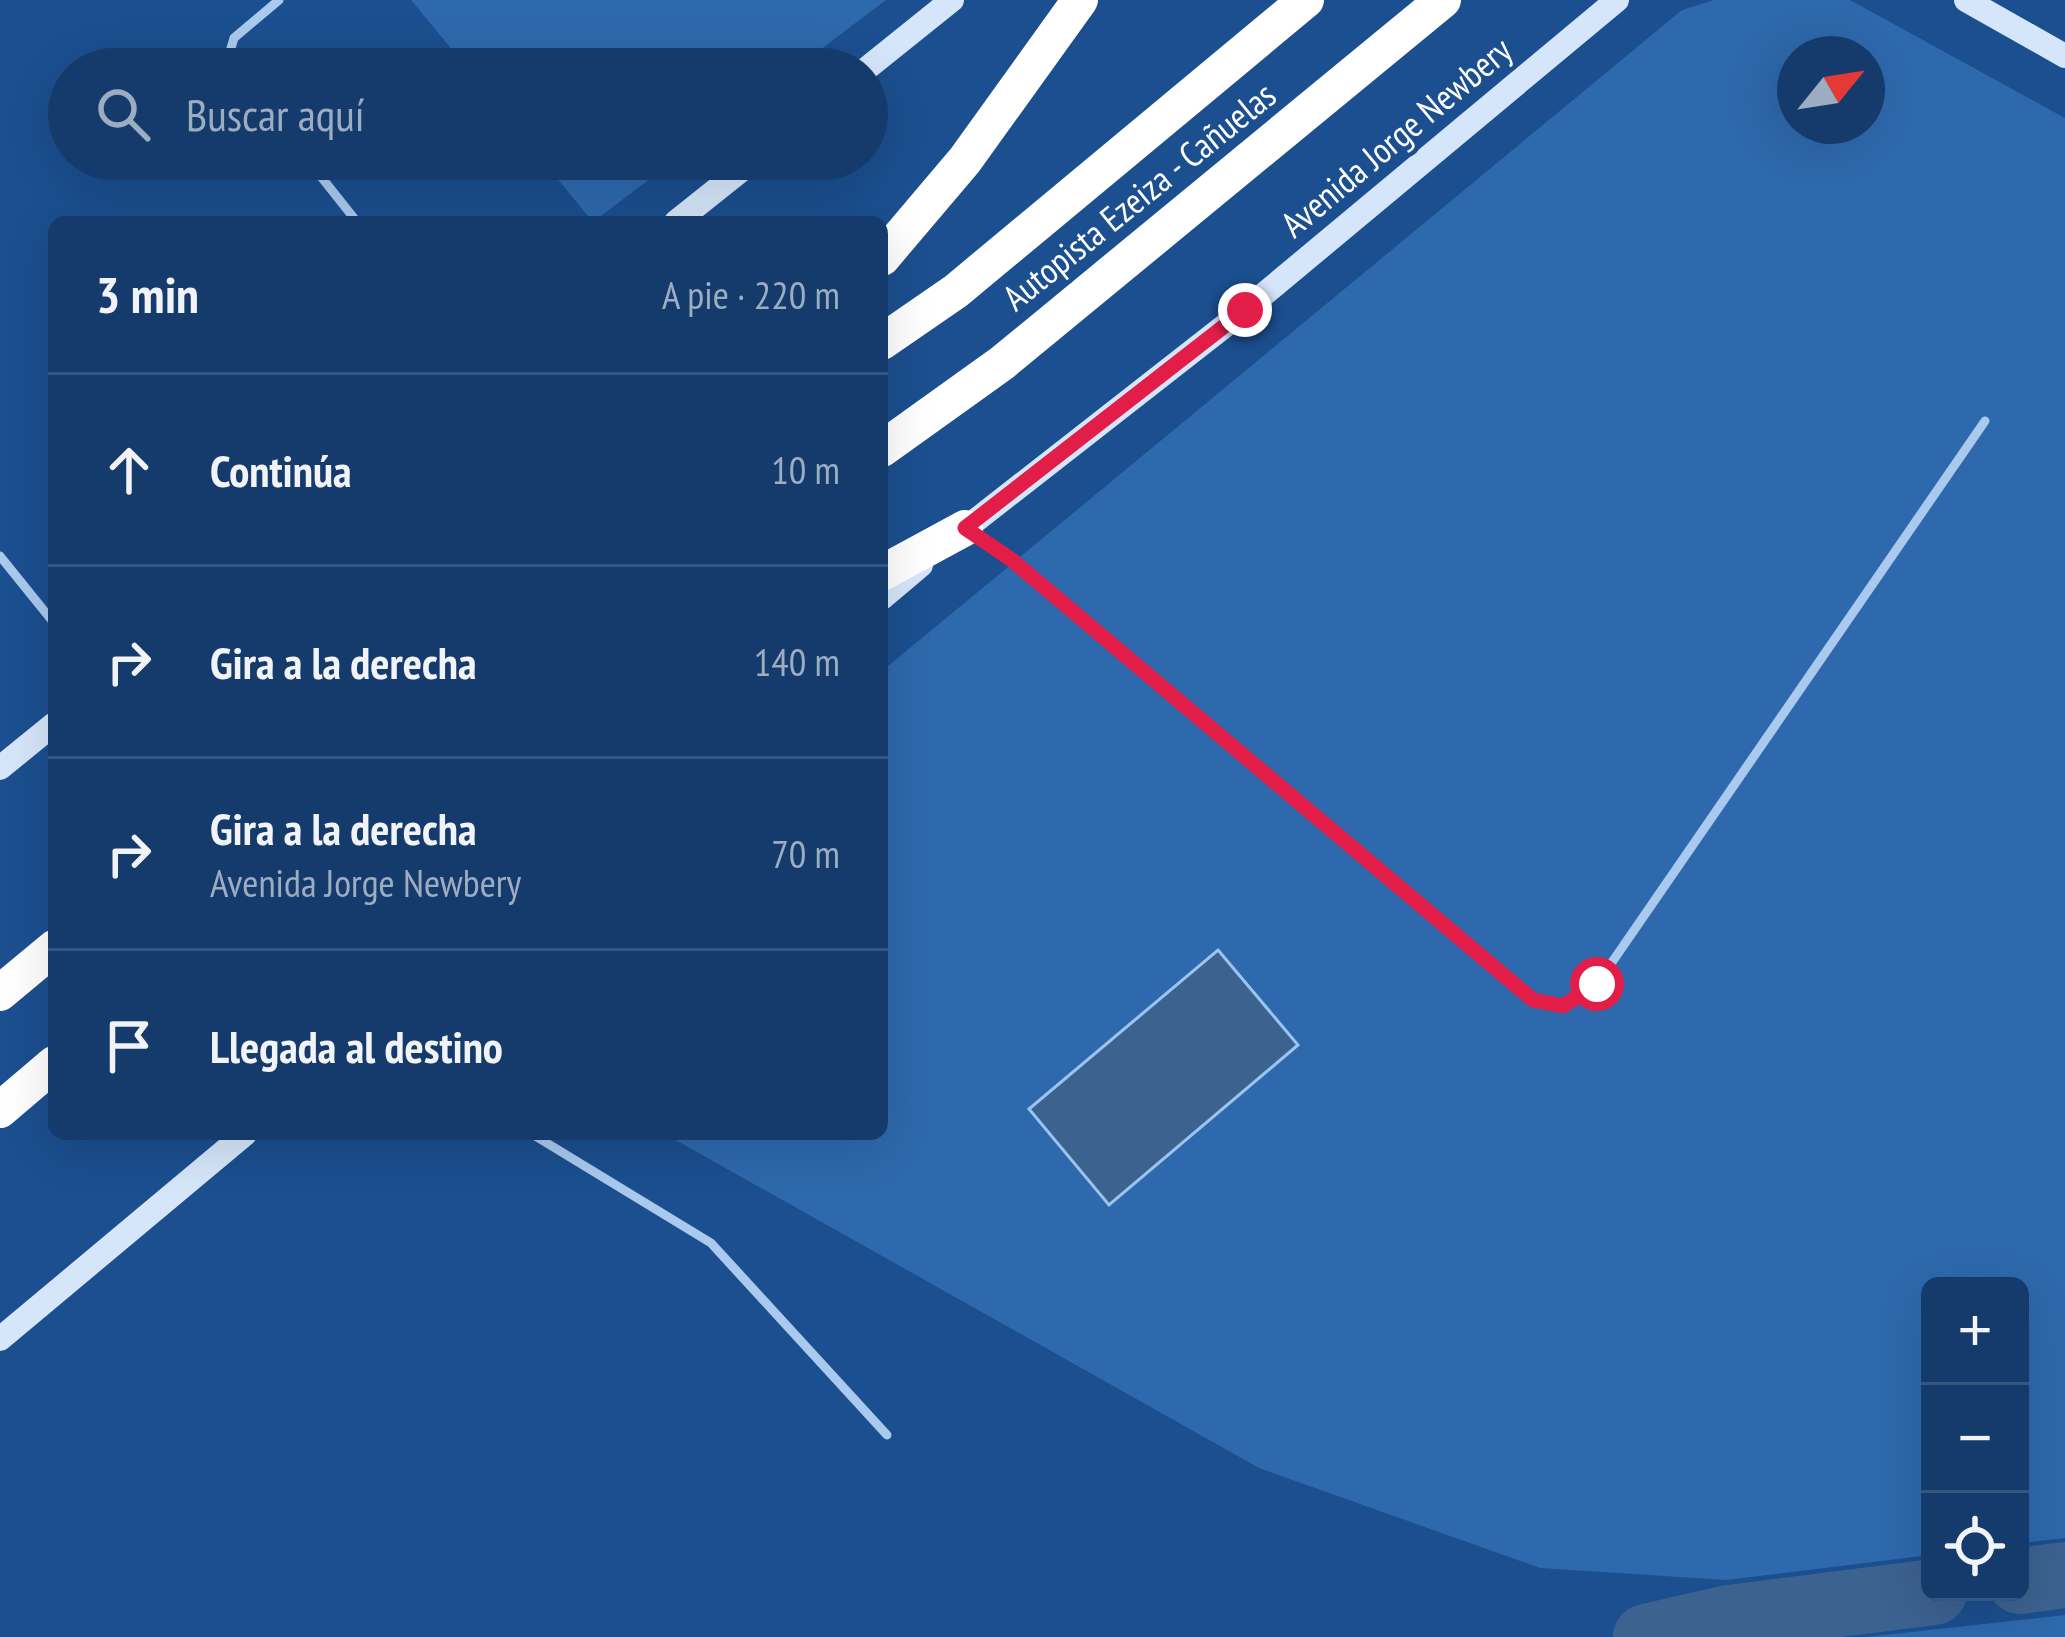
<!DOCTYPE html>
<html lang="es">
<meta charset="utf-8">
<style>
:root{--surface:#143b6b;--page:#1d4271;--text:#f1f3f6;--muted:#9dadc1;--line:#33557e}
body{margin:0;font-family:"PT Sans Narrow",sans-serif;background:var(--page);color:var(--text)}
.controls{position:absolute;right:36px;bottom:36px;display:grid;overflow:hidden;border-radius:18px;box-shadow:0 12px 48px #0002}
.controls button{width:108px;height:108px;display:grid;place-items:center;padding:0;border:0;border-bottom:3px solid var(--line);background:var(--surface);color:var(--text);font:60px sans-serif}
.compass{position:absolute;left:1777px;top:36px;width:108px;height:108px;border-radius:50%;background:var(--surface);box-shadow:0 12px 48px #0002;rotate:60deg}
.stop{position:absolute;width:36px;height:36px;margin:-27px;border:9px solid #e11d48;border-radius:50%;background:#fff}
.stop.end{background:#e11d48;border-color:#fff;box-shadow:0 3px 12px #0008}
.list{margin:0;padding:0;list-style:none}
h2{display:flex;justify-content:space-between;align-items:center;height:156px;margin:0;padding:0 48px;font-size:51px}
h2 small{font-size:39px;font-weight:400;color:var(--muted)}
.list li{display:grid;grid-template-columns:78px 1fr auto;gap:36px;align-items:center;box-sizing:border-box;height:192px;padding:0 48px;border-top:3px solid var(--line)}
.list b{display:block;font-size:45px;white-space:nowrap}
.list p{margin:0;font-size:39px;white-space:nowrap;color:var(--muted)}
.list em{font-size:39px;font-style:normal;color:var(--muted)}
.icon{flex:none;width:66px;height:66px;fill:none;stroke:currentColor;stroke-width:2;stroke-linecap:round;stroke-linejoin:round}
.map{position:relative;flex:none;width:2065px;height:1637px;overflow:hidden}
.search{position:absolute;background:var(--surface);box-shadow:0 12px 48px #0002;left:48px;top:48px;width:840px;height:132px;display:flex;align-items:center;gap:30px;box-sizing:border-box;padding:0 42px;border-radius:66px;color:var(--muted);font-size:45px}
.panel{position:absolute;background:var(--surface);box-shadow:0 12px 48px #0002;left:48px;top:216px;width:840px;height:924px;border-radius:18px}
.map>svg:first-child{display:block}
.green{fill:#2e69ad;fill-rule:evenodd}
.water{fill:#3c6290;stroke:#9cc4f0;stroke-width:3}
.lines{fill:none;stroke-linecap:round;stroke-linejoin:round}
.river{stroke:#3c6290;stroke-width:66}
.lane{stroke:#a9c9ee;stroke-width:9}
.secondary{stroke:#d6e6fa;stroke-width:24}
.highway{stroke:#fff;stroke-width:36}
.route{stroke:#e11d48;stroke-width:15}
.labels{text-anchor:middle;stroke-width:9;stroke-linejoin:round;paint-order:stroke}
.street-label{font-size:36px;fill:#fff;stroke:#1b4f8f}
</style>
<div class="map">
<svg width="2065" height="1637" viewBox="0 0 2065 1637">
<rect width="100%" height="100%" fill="#1b4f8f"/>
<path class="green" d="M411,0H886L795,69H468Z
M1714,0H1850L2065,118V1538L2020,1543V1286H1930V1555L1726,1580L1540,1568L1259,1468L665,1134H882V671L1682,10ZM1795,54H1867V126H1795Z
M541,159H676L593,222Z
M2065,1615V1637H1866Z"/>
<path class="water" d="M1218,950L1298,1045L1109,1205L1029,1109Z"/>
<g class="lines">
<path class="river" d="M2020,1581L2065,1575
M1646,1637L1729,1618L1934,1592"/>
<path class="lane" d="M237,69L229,55L234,38L279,0
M307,159L357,222
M970,531L1012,561L1533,1000L1563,1006L1597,984L1985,421
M0,556L54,623
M532,1134L711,1243L887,1435"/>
<path class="secondary" d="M1966,0L2065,56
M866,69L952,0
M676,222L755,159
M957,535L1245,310L1617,0
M882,598L921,565
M0,768L54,724
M0,1339L245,1134"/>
<path class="highway" d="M882,258L965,160L1080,0
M882,342L956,291L1306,0
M882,449L1002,363L1443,0
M882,573L965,528
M0,993L54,948
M0,1110L54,1064"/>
</g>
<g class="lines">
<path class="route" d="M1245,310L965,528L1012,560L1533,1000L1563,1006L1597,984"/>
</g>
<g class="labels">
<g class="street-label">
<text transform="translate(1396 137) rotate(-40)" y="13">Avenida Jorge Newbery</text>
<text transform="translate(1139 196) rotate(-39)" y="13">Autopista Ezeiza - Cañuelas</text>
</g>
</g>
</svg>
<div class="controls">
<button>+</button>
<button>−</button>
<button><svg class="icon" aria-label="locate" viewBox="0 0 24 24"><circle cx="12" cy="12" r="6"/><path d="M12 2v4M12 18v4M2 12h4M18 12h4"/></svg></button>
</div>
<svg class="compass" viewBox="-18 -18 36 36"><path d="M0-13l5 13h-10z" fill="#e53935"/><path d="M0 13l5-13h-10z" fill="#9dadc1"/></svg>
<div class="stop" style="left:1597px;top:984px"></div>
<div class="stop end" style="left:1245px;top:310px"></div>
<div class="search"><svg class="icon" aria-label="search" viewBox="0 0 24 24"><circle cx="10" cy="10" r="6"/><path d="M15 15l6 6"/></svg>Buscar aquí</div>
<section class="panel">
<h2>3 min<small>A pie · 220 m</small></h2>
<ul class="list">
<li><svg class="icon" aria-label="ahead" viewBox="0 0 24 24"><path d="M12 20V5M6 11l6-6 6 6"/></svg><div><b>Continúa</b></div><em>10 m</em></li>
<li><svg class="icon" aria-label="right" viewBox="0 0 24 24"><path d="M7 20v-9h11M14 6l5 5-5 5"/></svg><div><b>Gira a la derecha</b></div><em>140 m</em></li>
<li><svg class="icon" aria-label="right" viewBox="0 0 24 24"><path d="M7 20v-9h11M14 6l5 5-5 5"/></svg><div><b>Gira a la derecha</b><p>Avenida Jorge Newbery</p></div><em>70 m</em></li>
<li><svg class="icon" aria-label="arrive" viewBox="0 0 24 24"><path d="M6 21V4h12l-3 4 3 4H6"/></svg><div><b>Llegada al destino</b></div></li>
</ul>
</section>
</div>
